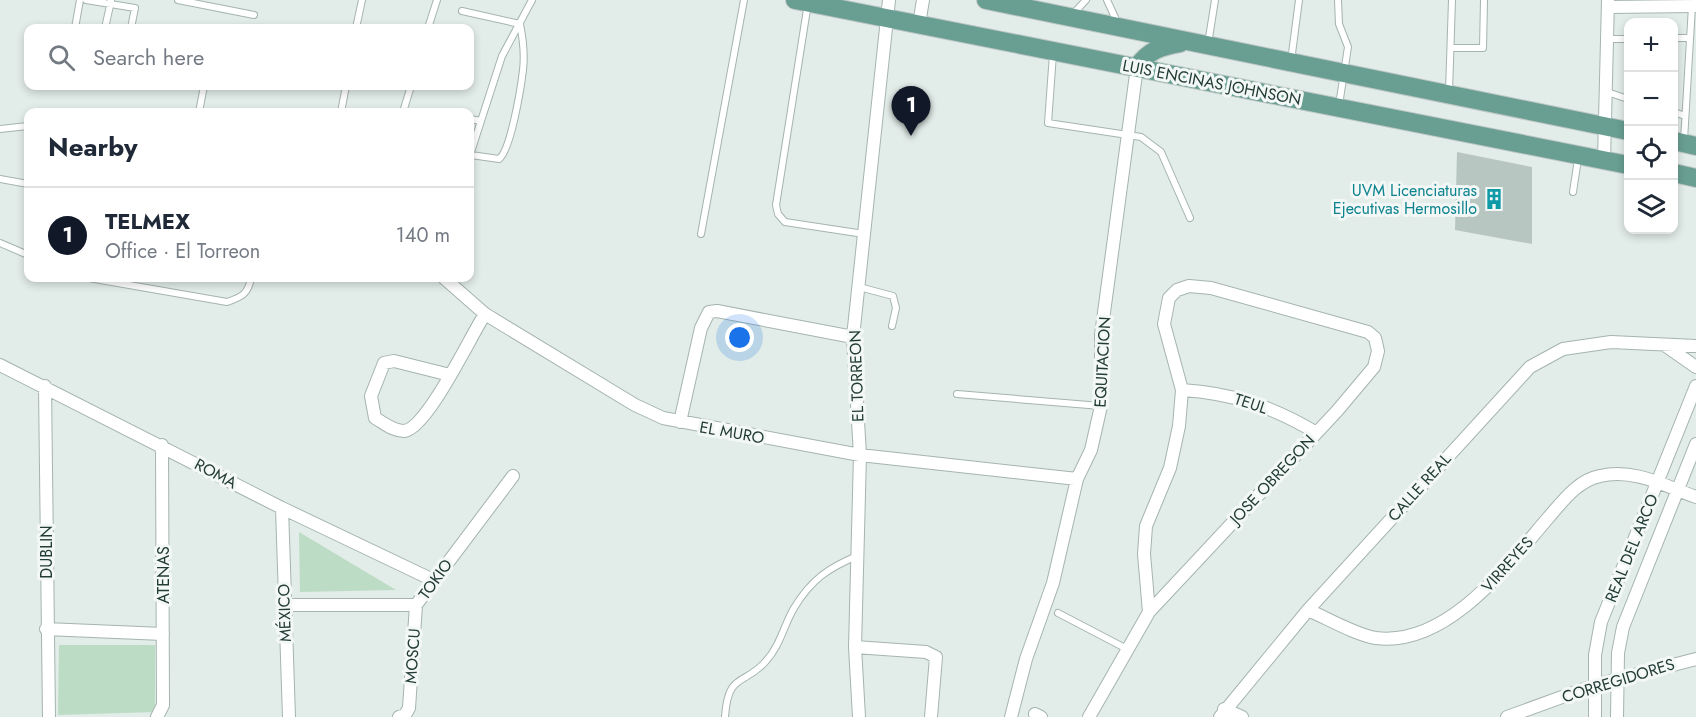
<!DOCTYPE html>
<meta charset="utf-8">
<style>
:root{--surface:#fff;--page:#f6f6f7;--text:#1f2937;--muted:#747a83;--line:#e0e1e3;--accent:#111827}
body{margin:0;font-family:Jost,sans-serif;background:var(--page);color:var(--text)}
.controls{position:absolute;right:18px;top:18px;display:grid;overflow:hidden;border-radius:12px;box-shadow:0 3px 9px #0003}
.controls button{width:54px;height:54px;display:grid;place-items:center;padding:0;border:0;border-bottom:2px solid var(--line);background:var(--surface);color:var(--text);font:30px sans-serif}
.you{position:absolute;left:740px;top:338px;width:21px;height:21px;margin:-15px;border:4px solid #fff;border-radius:50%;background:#1a73e8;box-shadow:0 0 0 9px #1a73e833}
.badge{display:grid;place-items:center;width:39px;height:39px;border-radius:50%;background:var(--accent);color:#fff;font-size:20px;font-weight:700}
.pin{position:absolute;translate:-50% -50px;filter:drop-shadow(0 2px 3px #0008)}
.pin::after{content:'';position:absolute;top:32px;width:21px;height:18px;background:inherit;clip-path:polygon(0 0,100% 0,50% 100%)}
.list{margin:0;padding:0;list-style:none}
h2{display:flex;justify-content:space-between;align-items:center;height:78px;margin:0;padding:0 24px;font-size:26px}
h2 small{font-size:20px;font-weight:400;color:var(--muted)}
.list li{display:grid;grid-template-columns:39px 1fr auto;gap:18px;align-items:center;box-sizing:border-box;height:96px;padding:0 24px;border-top:2px solid var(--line)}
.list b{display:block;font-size:22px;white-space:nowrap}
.list p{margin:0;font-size:20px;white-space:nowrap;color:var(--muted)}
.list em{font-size:20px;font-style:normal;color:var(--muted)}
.icon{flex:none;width:33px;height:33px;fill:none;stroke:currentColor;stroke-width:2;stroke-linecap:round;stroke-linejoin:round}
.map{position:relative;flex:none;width:1696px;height:717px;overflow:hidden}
.search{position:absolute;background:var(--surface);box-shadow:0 3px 9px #0003;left:24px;top:24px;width:450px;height:66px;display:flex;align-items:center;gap:15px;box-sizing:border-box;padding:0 21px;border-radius:12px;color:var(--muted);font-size:22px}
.panel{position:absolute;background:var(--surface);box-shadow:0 3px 9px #0003;left:24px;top:108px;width:450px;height:174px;border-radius:12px}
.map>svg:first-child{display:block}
.green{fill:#bcdcc5}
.building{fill:#b8c6c1}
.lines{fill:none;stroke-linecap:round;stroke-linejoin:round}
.lane-casing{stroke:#a5b4af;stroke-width:8}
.street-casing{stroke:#a5b4af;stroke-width:14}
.primary-casing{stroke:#c1c8c7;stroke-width:20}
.lane{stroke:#fff;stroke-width:6}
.street{stroke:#fff;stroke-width:12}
.primary{stroke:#699f92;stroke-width:18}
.labels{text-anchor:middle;stroke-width:6;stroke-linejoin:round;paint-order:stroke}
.street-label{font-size:16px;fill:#233c36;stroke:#f3f8f6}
.culture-label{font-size:16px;fill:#0d838f;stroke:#f3f8f6;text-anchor:end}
</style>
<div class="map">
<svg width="1696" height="717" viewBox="0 0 1696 717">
<rect width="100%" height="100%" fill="#e2ece8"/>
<path class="green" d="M299,532L396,590L300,592Z
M59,645H155V712L58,715Z"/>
<path class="building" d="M1457,152L1532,167V244L1455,230Z"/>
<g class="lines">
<defs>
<path id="lane" d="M86,0L135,8L131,28
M178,0L254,15
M1107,0L1118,24
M1338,0L1339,24L1348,47L1339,105
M808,3L776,205L778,214L785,222L864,234
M462,11L520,24C523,39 525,54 523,70C521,87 511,150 499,159L471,155
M1072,15L1086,0
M75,28L80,0
M105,28L111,1
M356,28L362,0
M428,28L437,0
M1674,38H1690
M1607,39H1628
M1208,44L1215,0
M1451,48H1483L1484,0
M1053,54L1048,123L1141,137L1161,152L1190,218
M1291,61L1299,0
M1449,92L1452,0
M1607,92L1628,99
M199,112L204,86
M341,112L346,86
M403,112L411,86
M430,112H437
M1674,112L1685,116
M470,119L481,121
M0,129L28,126
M1684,140L1692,6
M470,155L502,56L532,0
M0,179L28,184
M1573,192L1578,159
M701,234L744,0
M0,243L28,255
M89,278L227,302C242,297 248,294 251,278
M859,287L893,296L896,308L892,326
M957,394L1101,406
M1058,613L1127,649
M725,717C728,671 745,686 766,661C780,646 784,625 794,608C811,580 828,568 857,556"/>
<path id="street" d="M1608,7L1696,6
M919,24L923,0
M1604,160L1608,0
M444,278L485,314
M1666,346L1696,367
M0,365L282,508L433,580
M450,375L394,361L384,363L371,396L375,418C384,423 393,431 404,431C427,429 471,335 485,314L635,405L663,418L860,455L1077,479
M45,386L49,717
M1182,390C1232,393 1273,407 1315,432
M680,422L701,328L709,312L717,311L853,337
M282,508L289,717
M284,605H416L513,476
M1308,610C1327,618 1356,635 1376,638C1447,647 1507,566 1548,518C1562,502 1578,480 1600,476C1634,468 1665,486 1696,497
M46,629L163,634
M855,647L926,652L936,657L931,717
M1224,709L1242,717
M1035,714L1041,717
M157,717L163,705L162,445
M399,717L405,715L409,708L416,605
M859,717L855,647L860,455L853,337L889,0
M1011,717L1026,659L1053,583L1077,479L1091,450L1101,406V335L1137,67
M1089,717L1149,612L1144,554L1146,526L1170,468L1179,426L1182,390L1164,324L1169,298L1177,290L1189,286L1211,288L1368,332L1375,338L1378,351L1374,367L1337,411L1149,612
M1220,717L1308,610L1530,367L1563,349L1611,342L1696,346
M1507,717L1595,685L1696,659
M1595,717V655L1601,622L1696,386
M1617,717L1618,653L1623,627L1696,444"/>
<path id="primary" d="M795,0L1628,165
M986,0L1628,131
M1137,67C1148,51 1161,46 1180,43
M1674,141L1696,146
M1674,173L1696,178"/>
</defs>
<use href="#lane" class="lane-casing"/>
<use href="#street" class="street-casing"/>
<use href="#primary" class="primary-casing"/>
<use href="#lane" class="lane"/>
<use href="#street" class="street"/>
<use href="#primary" class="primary"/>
</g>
<defs>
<symbol id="building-bare" viewBox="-9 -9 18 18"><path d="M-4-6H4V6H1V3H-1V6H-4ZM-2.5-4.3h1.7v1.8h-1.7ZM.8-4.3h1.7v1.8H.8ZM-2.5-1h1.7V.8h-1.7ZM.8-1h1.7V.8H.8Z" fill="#0f9aa8" stroke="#f3f8f6" stroke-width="2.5" paint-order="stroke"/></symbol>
</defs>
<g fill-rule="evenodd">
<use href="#building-bare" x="1479" y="184" width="30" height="30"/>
</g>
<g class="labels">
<g class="street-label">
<text transform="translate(1212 82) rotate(11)" y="6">LUIS ENCINAS JOHNSON</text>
<text transform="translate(1102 362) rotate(-87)" y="6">EQUITACION</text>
<text transform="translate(856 376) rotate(-92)" y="6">EL TORREON</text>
<text transform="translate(1251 403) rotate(18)" y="6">TEUL</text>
<text transform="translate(732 432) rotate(10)" y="6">EL MURO</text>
<text transform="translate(216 473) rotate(28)" y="6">ROMA</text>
<text transform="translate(1272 479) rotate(-47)" y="6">JOSE OBREGON</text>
<text transform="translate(1419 487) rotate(-48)" y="6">CALLE REAL</text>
<text transform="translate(1631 548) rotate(-68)" y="6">REAL DEL ARCO</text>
<text transform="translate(46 552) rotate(-90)" y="6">DUBLIN</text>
<text transform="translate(1507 564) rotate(-48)" y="6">VIRREYES</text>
<text transform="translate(163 575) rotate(-90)" y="6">ATENAS</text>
<text transform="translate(435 579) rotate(-54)" y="6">TOKIO</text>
<text transform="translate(284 613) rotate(-92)" y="6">MÉXICO</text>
<text transform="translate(412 656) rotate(-86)" y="6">MOSCU</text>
<text transform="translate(1618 680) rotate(-17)" y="6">CORREGIDORES</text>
</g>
<g class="culture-label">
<text x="1477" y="196">UVM Licenciaturas<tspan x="1477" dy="18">Ejecutivas Hermosillo</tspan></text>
</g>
</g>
</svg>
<div class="controls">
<button>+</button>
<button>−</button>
<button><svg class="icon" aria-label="locate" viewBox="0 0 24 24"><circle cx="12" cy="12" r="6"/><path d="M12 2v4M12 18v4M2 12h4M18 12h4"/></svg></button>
<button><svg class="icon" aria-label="layers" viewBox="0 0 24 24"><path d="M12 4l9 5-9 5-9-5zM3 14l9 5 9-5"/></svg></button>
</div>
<div class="you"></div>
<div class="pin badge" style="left:911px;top:136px">1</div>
<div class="search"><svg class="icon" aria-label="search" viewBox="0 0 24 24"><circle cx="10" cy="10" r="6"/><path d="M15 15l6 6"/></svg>Search here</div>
<section class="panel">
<h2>Nearby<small></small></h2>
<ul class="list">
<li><span class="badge">1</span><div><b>TELMEX</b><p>Office · El Torreon</p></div><em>140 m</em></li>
</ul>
</section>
</div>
